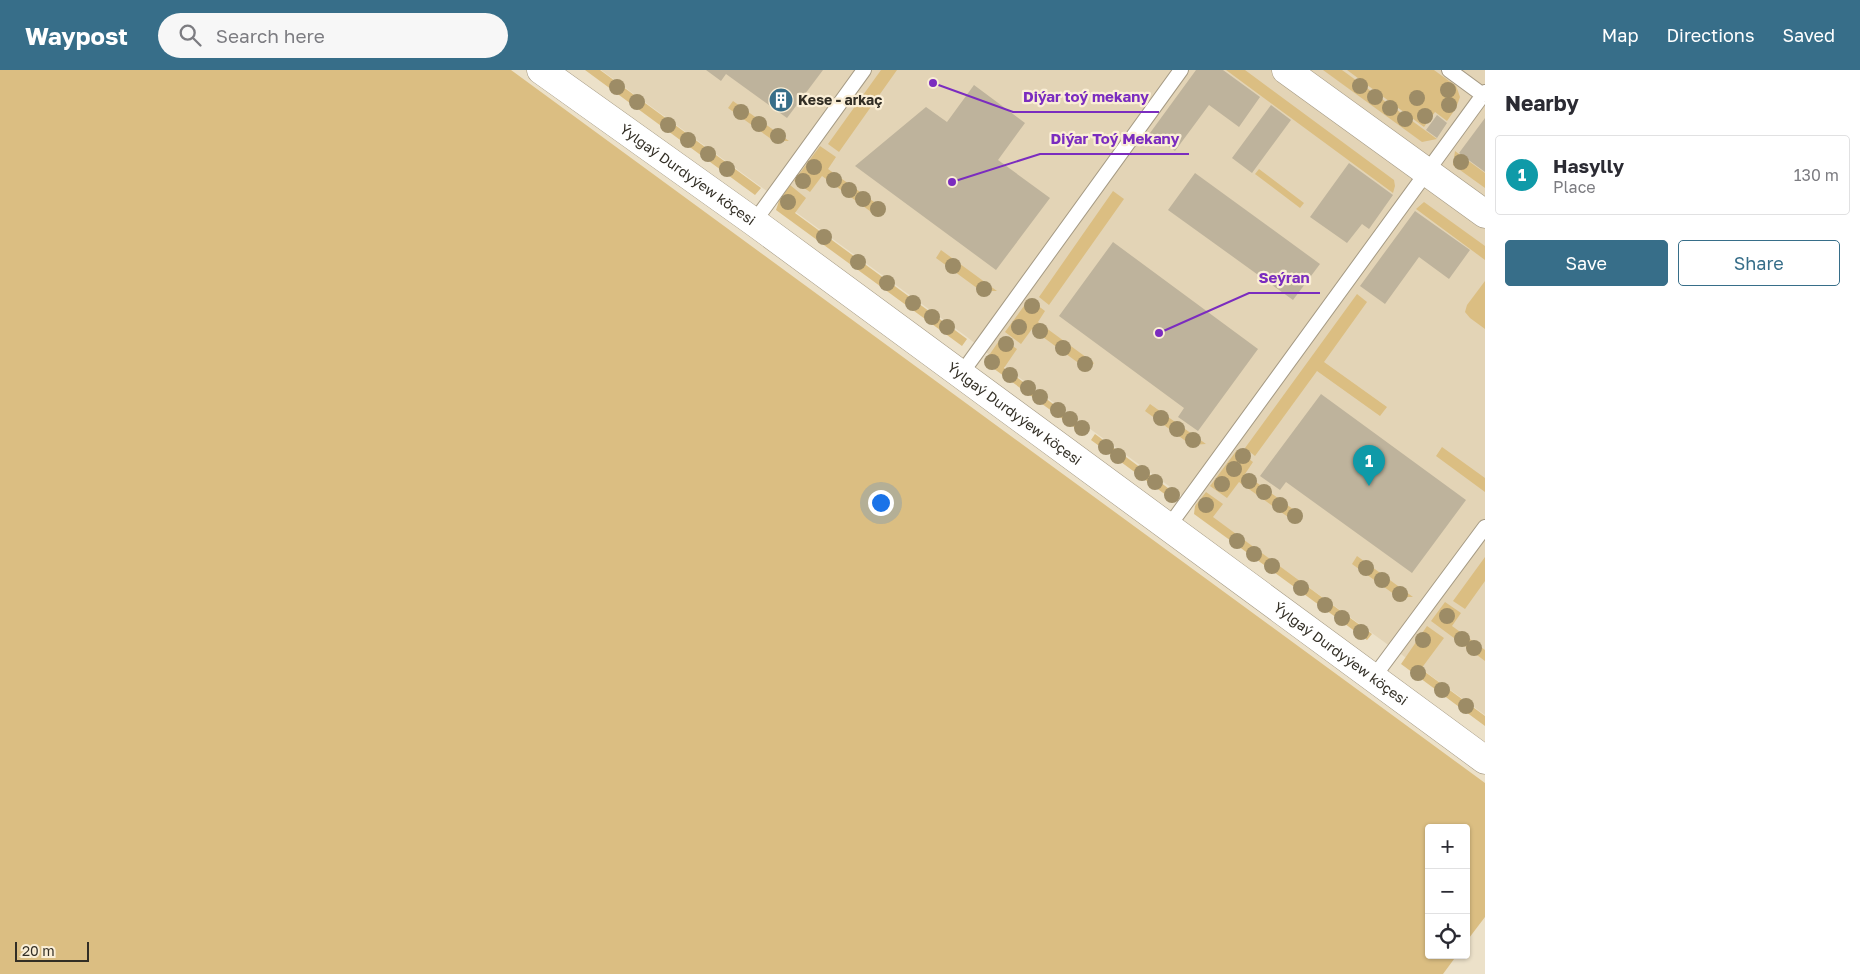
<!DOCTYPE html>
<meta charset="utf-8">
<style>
:root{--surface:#fff;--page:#f7f7f7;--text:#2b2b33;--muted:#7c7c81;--line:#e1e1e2;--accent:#376e89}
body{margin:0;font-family:"Golos Text",sans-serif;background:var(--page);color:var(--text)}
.controls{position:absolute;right:15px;bottom:15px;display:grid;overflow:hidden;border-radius:5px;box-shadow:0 1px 4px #0004}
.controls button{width:45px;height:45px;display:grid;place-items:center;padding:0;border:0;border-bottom:1px solid var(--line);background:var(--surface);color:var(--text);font:25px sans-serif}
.scale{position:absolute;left:15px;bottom:12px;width:74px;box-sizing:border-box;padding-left:5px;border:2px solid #322e25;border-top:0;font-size:14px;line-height:18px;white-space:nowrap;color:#322e25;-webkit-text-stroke:4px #faeed6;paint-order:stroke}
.you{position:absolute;left:880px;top:432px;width:18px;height:18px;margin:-12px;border:4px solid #fff;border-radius:50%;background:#1a73e8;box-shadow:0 0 0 8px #1a73e833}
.badge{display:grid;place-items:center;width:32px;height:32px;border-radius:50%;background:var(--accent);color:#fff;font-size:16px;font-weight:700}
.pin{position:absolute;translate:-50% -41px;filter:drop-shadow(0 1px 2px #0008)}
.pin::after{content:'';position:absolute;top:26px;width:18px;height:15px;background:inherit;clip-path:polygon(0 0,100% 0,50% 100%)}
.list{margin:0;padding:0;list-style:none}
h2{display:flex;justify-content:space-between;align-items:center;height:65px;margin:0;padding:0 20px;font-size:21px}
h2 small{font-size:16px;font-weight:400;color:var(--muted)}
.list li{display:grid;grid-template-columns:32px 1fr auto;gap:15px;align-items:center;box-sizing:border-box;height:80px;margin:0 10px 10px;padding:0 10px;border:1px solid var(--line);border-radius:5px}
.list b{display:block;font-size:19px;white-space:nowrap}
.list p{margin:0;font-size:16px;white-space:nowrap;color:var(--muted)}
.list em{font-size:16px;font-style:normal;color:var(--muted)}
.actions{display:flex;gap:10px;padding:15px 20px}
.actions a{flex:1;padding:11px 0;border:1px solid var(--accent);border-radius:5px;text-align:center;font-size:18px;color:var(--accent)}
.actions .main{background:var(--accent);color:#fff}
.icon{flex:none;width:28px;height:28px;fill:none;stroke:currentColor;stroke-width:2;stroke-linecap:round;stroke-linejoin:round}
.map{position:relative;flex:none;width:1485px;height:904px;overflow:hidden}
header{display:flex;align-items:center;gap:30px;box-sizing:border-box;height:70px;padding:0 25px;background:var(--accent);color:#fff}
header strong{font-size:24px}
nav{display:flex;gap:28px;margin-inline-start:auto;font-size:18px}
.search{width:350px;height:45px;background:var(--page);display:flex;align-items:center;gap:12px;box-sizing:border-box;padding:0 18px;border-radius:28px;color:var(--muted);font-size:19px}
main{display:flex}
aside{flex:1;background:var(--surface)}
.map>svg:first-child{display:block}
.built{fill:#e3d4b6}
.green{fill:#dbbe82}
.building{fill:#beb39c}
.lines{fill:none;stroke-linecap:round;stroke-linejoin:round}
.service-casing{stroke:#a59a84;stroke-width:16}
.minor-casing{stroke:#a59a84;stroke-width:29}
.service{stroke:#fff;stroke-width:14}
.minor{stroke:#fff;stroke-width:28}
.tree{fill:#9d8c66}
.labels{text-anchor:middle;stroke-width:4.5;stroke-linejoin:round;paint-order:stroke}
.poi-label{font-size:14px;font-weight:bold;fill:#322e25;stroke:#faeed6;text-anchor:start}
.street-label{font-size:14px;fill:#322e25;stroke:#faeed6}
.leader{fill:none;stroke:#7b2cbf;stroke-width:2}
.callout-dot{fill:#7b2cbf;stroke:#faeed6;stroke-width:2}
.callout-label{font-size:15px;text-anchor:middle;font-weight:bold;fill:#7b2cbf;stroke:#faeed6;stroke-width:4.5;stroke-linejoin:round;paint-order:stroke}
</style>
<header>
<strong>Waypost</strong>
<div class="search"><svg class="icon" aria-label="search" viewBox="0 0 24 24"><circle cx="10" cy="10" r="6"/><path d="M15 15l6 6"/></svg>Search here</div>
<nav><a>Map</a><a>Directions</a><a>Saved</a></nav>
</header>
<main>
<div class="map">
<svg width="1485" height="904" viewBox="0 0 1485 904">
<rect width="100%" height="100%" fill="#ece1c9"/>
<path class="built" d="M601,0H1485V645L1006,298L967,267Z"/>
<path class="green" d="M0,0H511L1485,713V847L1466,872V758H1429V885H1457L1443,904H0Z
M585,0H600L761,118L755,125Z
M881,0H897L839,82L828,74Z
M1226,0H1245L1394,110L1395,116L1393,123Z
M1323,0H1342L1437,69L1422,72Z
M1347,0H1434L1456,16L1458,21L1460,27L1456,38L1447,51L1435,42L1424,57Z
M733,31L789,71H774L728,38Z
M820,76L836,87L828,99L884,139L878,147L822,106L810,122L794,111Z
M1455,81L1485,103V118L1453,95Z
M1259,99L1304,133L1300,138L1255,104Z
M790,115L806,128L795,143L967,269L962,276L776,140L779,131Z
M1113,121L1124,129L1049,235L1039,227Z
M1424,132L1485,176V190L1416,139Z
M941,180L997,221H981L936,188Z
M1485,211V259L1470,248L1465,242L1467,235Z
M1357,224L1367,232L1324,292L1387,337L1380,346L1317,301L1255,386L1245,378Z
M1029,229L1045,241L1038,252L1094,293L1088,300L1032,259L1021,274L1005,262Z
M1001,268L1017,279L1004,298L1086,358L1082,363L986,293L985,291Z
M1150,334L1206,374L1191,375L1145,341Z
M1095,364L1176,424L1170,428L1091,370Z
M1442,377L1485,408V422L1436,386Z
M1237,380L1253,392L1245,404L1301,445L1295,452L1239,412L1227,428L1210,416Z
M1206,422L1223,434L1213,447L1372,564L1367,570L1194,444L1195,436Z
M1357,486L1413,527H1398L1352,494Z
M1485,487V511L1465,539L1453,531Z
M1445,532L1461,543L1452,556L1485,580V591L1431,551Z
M1427,556L1444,568L1421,599L1485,646V656L1401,594Z"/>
<path class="building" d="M706,0H823L787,48L726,4L721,11Z
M1196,0H1223L1260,27L1239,57L1209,35L1175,81L1150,63Z
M974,15L1025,53L998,90L1050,128L996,200L855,96L926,37L947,52Z
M1271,35L1291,50L1252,103L1232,88Z
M1437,45L1447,53L1437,68L1426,60Z
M1485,48V102L1459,83Z
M1349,93L1393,125L1369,159L1362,154L1347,173L1310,147Z
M1195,103L1320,194L1293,230L1168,140Z
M1415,141L1470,180L1449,209L1419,187L1385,234L1360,216Z
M1113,172L1258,279L1198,361L1178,347L1184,338L1059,246Z
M1321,324L1466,430L1412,503L1286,412L1280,420L1260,406Z"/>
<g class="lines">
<defs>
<path id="service" d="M1449,0L1483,25
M754,152L864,0
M961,304L1181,0
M1169,456L1485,22
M1373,608L1485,457"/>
<g id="minor">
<path id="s1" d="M541,0L754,152L1485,690"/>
<path d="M1286,0L1485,144"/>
</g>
</defs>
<use href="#service" class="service-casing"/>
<use href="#minor" class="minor-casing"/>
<use href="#service" class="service"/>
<use href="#minor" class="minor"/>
</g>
<g class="tree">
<circle cx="1360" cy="16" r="8"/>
<circle cx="617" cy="17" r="8"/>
<circle cx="1448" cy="20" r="8"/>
<circle cx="1375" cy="27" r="8"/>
<circle cx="1417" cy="28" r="8"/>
<circle cx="637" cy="32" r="8"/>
<circle cx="1449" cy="35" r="8"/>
<circle cx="1390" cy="38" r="8"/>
<circle cx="741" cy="42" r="8"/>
<circle cx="1425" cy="46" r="8"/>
<circle cx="1405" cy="49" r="8"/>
<circle cx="759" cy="54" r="8"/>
<circle cx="668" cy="55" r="8"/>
<circle cx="778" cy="66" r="8"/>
<circle cx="688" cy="70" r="8"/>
<circle cx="708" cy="84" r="8"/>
<circle cx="1461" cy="92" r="8"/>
<circle cx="814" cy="97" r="8"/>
<circle cx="727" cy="99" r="8"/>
<circle cx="834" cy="110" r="8"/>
<circle cx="803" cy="111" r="8"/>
<circle cx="849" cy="120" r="8"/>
<circle cx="863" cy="129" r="8"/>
<circle cx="788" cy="132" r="8"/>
<circle cx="878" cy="139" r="8"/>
<circle cx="824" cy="167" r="8"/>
<circle cx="858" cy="192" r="8"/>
<circle cx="953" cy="196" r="8"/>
<circle cx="887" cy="213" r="8"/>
<circle cx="984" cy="219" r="8"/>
<circle cx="913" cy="233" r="8"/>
<circle cx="1032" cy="236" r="8"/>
<circle cx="932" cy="247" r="8"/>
<circle cx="947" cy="257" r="8"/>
<circle cx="1019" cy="257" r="8"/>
<circle cx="1040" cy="261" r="8"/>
<circle cx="1006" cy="274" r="8"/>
<circle cx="1063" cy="278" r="8"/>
<circle cx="992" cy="292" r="8"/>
<circle cx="1085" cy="294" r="8"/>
<circle cx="1010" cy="305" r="8"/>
<circle cx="1028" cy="318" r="8"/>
<circle cx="1040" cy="327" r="8"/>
<circle cx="1058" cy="340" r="8"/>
<circle cx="1161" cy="348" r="8"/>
<circle cx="1070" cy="349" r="8"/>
<circle cx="1082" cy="358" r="8"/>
<circle cx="1177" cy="359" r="8"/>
<circle cx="1193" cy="370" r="8"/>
<circle cx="1106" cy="377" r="8"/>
<circle cx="1118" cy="386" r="8"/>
<circle cx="1243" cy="386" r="8"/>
<circle cx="1234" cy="399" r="8"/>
<circle cx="1142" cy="403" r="8"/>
<circle cx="1249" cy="411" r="8"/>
<circle cx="1155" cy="412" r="8"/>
<circle cx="1222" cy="414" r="8"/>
<circle cx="1264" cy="422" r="8"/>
<circle cx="1172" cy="425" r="8"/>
<circle cx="1206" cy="435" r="8"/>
<circle cx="1280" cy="435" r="8"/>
<circle cx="1295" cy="446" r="8"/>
<circle cx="1237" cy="471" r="8"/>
<circle cx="1254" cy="484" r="8"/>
<circle cx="1272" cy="496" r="8"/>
<circle cx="1366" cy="498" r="8"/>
<circle cx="1382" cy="510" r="8"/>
<circle cx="1301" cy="518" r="8"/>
<circle cx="1400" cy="524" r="8"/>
<circle cx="1325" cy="535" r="8"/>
<circle cx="1447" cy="546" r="8"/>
<circle cx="1342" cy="548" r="8"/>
<circle cx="1361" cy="562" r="8"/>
<circle cx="1462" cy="569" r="8"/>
<circle cx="1423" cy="570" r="8"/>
<circle cx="1474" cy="578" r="8"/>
<circle cx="1418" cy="603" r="8"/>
<circle cx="1442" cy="620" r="8"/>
<circle cx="1466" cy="636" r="8"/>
</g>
<defs>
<symbol id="building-disc" viewBox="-11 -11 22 22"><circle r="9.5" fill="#376e89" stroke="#faeed6"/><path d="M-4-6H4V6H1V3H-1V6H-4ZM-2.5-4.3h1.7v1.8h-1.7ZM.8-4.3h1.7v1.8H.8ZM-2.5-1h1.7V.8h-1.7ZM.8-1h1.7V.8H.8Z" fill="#fff"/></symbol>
</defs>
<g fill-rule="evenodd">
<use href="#building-disc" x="767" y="16" width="28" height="28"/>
</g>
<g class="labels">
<g class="poi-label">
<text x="798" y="35">Kese - arkaç</text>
</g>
<g class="street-label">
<text dy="5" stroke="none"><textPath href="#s1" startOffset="180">Ýylgaý Durdyýew köçesi</textPath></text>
<text dy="5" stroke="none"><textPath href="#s1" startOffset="585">Ýylgaý Durdyýew köçesi</textPath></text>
<text dy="5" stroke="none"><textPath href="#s1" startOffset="990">Ýylgaý Durdyýew köçesi</textPath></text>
</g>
</g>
<path class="leader" d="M933 13L1013 42H1159M952 112L1040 84H1189M1159 263L1249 223H1320"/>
<g class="callout-dot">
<circle cx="933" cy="13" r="5"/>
<circle cx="952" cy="112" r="5"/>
<circle cx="1159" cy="263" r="5"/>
</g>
<g class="callout-label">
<text x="1086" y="32">Diýar toý mekany</text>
<text x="1115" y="74">Diýar Toý Mekany</text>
<text x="1284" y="213">Seýran</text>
</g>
</svg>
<div class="controls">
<button>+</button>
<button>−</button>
<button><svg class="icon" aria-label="locate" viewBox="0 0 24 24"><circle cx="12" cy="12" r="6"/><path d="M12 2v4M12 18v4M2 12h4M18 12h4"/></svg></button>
</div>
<div class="scale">20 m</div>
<div class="you"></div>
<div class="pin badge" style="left:1369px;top:416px;background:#0f9aa8">1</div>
</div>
<aside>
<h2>Nearby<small></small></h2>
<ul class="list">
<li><span class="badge" style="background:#0f9aa8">1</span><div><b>Hasylly</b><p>Place</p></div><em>130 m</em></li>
</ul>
<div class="actions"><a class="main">Save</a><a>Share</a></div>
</aside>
</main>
